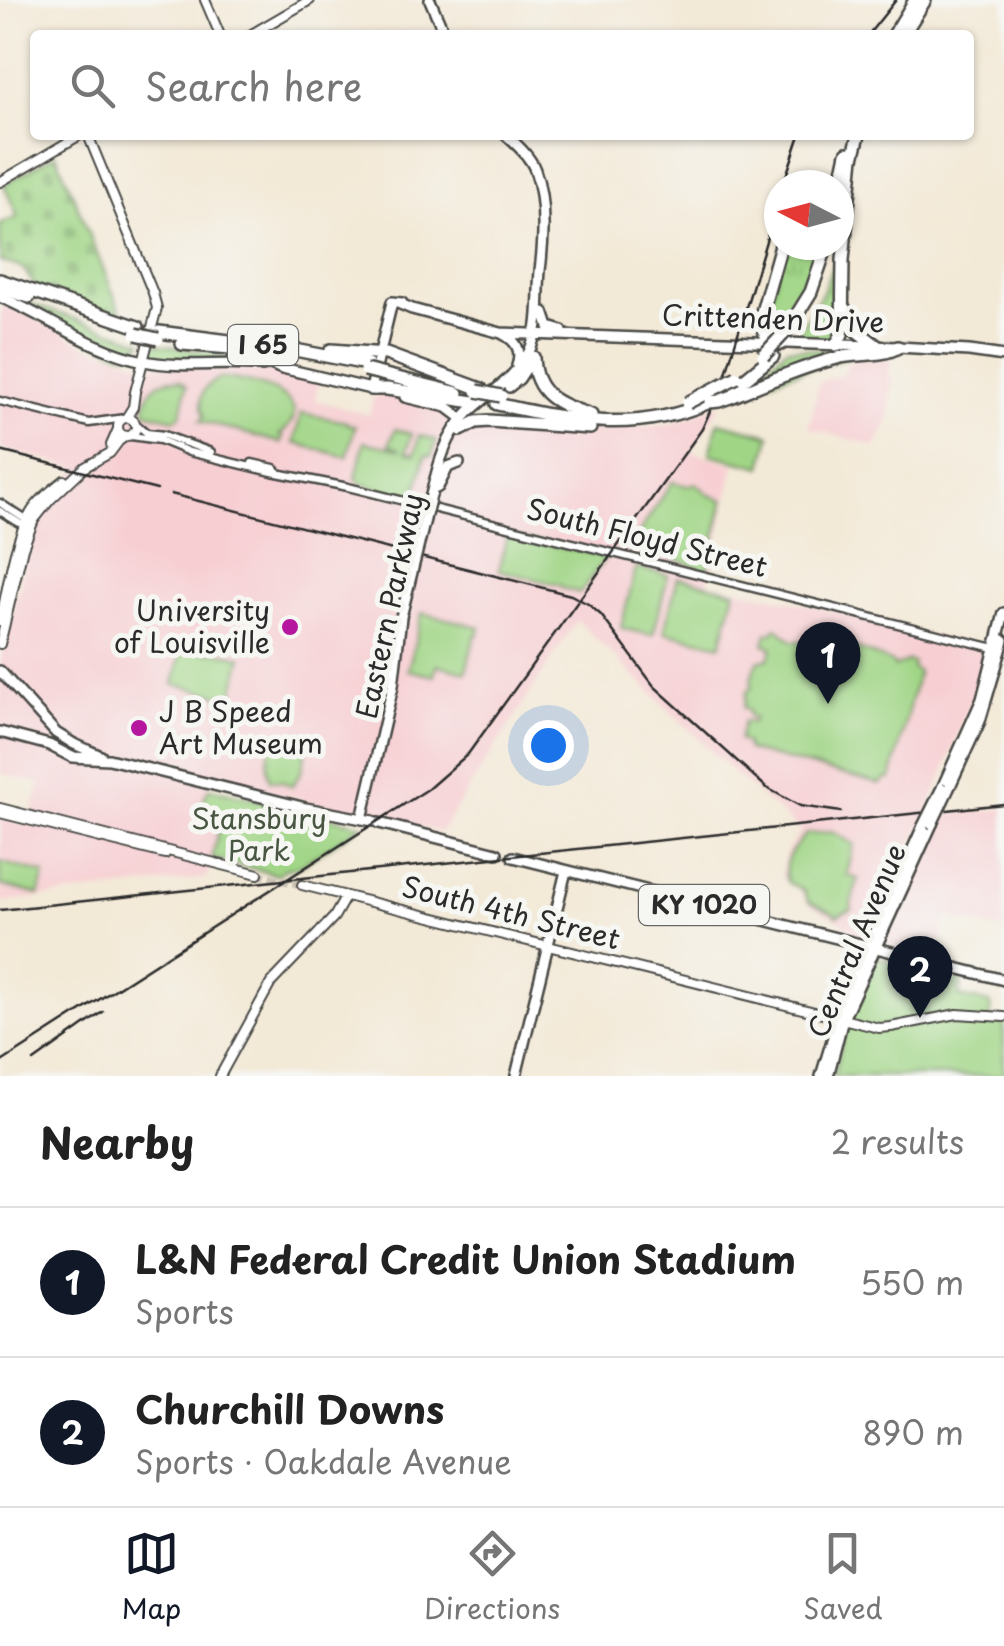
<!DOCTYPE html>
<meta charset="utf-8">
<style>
:root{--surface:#fff;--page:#f2f2f2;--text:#222;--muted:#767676;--line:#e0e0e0;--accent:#111827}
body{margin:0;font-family:"Playpen Sans",sans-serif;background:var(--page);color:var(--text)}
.compass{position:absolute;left:764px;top:170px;width:90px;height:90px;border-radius:50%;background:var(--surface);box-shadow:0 2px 8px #0004;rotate:276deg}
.you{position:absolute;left:548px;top:745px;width:35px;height:35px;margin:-25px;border:8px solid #fff;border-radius:50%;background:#1a73e8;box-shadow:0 0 0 15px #1a73e833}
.badge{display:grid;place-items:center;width:65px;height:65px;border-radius:50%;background:var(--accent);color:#fff;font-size:32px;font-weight:700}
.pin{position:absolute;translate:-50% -82px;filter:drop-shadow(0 2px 5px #0008)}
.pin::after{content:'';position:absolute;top:52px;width:35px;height:30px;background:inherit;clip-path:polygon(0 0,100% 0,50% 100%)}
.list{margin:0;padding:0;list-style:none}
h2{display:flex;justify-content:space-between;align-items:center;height:130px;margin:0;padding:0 40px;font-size:42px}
h2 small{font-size:32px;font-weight:400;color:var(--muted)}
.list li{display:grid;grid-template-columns:65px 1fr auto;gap:30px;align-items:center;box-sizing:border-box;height:150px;padding:0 40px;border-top:2px solid var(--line)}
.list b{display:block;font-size:38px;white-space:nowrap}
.list p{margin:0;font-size:32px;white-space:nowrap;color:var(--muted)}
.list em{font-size:32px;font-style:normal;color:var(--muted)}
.icon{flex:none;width:55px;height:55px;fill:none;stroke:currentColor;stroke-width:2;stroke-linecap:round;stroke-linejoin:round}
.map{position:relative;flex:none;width:1004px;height:1076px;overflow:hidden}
.search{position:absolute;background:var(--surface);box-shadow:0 2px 8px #0004;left:30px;right:30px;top:30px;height:110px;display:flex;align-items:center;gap:25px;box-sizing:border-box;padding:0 35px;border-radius:10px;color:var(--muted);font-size:38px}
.sheet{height:430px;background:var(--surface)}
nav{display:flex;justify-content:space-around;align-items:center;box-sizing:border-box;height:140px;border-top:2px solid var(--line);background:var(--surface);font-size:28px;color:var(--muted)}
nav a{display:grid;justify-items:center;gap:5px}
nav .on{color:var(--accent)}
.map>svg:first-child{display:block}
.built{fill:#f7cfd3}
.grass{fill:url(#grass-tufts);stroke:#668058;stroke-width:2.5}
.cemetery{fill:url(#cemetery-stones);stroke:#668058;stroke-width:2.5}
.park{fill:#a0d586;stroke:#668058;stroke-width:2.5}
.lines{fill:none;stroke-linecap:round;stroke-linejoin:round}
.secondary-tunnel{stroke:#cbc3b5;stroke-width:8;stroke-dasharray:8 4;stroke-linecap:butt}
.tertiary-casing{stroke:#494845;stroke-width:11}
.secondary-casing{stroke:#494845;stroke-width:12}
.primary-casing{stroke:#494845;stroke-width:14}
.motorway-casing{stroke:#494845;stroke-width:16}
.tertiary{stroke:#fff;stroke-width:6}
.secondary{stroke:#fff;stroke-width:8}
.primary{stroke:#fff;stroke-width:9}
.motorway{stroke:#fff;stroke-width:11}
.rail{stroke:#2b2b2b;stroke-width:2.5}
.primary-bridge-casing{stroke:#494845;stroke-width:14;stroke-linecap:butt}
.motorway-bridge-casing{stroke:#494845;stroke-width:16;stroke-linecap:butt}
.primary-bridge{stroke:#fff;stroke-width:9}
.motorway-bridge{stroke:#fff;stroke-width:11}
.poi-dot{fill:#b5179e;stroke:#f6f6f2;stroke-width:4}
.labels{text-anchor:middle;stroke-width:10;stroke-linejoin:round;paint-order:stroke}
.shield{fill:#f6f6f2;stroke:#686867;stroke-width:2.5}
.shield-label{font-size:25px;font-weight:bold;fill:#2b2b2b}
.street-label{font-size:28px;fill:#2b2b2b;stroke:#f6f6f2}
.poi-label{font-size:28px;fill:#2b2b2b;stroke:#f6f6f2;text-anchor:end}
.park-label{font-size:28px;fill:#485642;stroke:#f6f6f2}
</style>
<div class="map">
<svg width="1004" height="1076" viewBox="0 0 1004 1076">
<defs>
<pattern id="grass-tufts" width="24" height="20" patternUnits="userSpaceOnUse" patternTransform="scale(2.5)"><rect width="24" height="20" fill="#a0d586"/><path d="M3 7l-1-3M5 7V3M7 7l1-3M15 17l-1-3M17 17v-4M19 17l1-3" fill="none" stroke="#8ab774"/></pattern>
<pattern id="cemetery-stones" width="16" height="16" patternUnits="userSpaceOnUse" patternTransform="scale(2.5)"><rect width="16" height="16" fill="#a0d586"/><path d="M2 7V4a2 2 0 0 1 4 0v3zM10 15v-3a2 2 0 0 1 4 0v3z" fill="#8ab774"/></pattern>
</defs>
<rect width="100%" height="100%" fill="#f6f6f2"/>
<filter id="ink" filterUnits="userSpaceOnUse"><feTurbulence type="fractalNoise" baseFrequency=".01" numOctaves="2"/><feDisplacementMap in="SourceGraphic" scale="20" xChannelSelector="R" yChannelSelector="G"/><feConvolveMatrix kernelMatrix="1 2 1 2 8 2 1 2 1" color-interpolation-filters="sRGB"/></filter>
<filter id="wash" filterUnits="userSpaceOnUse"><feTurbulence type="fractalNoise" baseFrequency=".0048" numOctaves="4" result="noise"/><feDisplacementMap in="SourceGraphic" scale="40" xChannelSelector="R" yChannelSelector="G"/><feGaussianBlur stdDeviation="2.25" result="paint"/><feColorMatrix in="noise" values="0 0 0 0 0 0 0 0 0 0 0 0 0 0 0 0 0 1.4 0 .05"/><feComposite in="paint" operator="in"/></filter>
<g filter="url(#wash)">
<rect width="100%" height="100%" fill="#f3e9d7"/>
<path class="built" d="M4,302L87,346L149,365L268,369L320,378L315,400L369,415L374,397L380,394L439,408L479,427L609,430L671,424L721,403L692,452L735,464L708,583L788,600L990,651L939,785L867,943L838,920L808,904L800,890L786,882L781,875L786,853L801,831L737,776L577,620L441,832L212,779L209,788L219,827L207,878L0,902V818L29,825L40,783L0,773V662L33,531L31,519L43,501L80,469L0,448V318Z
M882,358L890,359L888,378L892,379L889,420L875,446L809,428L819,382L844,374L846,366L852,360Z
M1004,809V931L949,917L945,924L938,953L934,957L884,944L882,941L941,815Z"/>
<path class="grass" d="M783,245H821L802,297L775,337L764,328Z
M839,250L837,340L794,339L823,292Z
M0,294L142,341L137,351L132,354L117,352Z
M150,343L240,357L269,363H187L147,359Z
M787,348L865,351L745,388Z
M282,732L283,735H296L301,739L304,738L307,744L302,771L292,786L281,781L270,780C265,764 268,742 282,732Z"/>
<path class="cemetery" d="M56,154L123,317L35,286L23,268L0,261V224L18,217L4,185Z"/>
<path class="park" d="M221,378C247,379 326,397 280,435L283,436L281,443L200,421L204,416C197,399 202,384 221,378Z
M170,379L180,380L187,385L181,415L174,419L145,412C145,395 153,383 170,379Z
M301,413L347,422V424L355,426L347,457L294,443Z
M718,422L770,435L762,467L710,454Z
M395,429L412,434L406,452L415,454L419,435L436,440L432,456H425L415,498L361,484L356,478L364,442L401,450L389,445Z
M672,482L688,486L696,483L709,495L724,500L707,571L646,548L643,554L631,552L639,533Z
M507,535L571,550L573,549L606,557L580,593L562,588V586L499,570Z
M636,568L668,575L653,635L623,629L621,627Z
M678,577L735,591L721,645L664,632Z
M422,613L480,627L478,635H475L466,672L437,665L434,676L408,670Z
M776,628L779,629L792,641C832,641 858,646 894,664V667L909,661L913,663L912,668L918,672L891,779H885L881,784L750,751L747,749L746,743L739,740L744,721L752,723L754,718L749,716L748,709L744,708L747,691L752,688C750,676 754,671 758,661L769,658L772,647L764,644L767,633H772Z
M183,643L204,648V652L212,653L214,651L242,657L232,698L174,684Z
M209,788L362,825L300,866L283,870L278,875L212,858L219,827L215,826L217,819L199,810Z
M832,832L854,844L847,875L858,879L851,905L852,909L836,916L834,913L809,902L803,890L787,882C781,861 792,849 806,834Z
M0,862L45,874L39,895L0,885Z
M877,957L963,977L959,997L990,1003L991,1020L1004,1021V1076H833L851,1011Z"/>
</g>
<g filter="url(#ink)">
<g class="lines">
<path class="secondary-tunnel" d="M258,874L302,885"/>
<defs>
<path id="tertiary" d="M0,401L89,423L125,418
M137,425L147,433L164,435L211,452
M131,436L160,440L189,452L272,472L348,487L998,649
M252,463L274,468L277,471
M0,503L31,523
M0,511L24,526"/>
<path id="secondary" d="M205,0L220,35
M250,35L310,0
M88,135L153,293L157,308L135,392L133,407L126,418
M0,182L80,135
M118 427a9 9 0 1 1 18 0a9 9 0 1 1-18 0Z
M111,445L118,429
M0,622C7,591 14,540 30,514C38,500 52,490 64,480
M0,644L23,548L34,520L50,500L85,467L110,453L119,441L126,436
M0,808L258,874
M0,813L165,854
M302,885L879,1028L891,1027L957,1014L1004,1017
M220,1076L271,983L334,917L346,896"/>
<path id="primary" d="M430,0L445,35
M0,297C49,317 92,351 144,361C183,369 224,361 263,366
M398,303L412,309L501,333L898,347L969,351L1004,356
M544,312L549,327L562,331
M503,334C517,341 522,351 517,366
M278,367L375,390
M509,387L519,379L531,361
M371,389L392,302L402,303
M405,397L447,407L463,419
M438,487L448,467L459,463
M431,495C438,465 446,434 469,412C488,394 510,382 525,359C544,329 536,295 541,262C544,234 545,198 535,170C530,156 517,145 506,135
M0,671L56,733L74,744L101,756
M0,732L49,745L72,757L109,759L306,808L373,821
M950,786L980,721L1004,640
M942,788L982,699L1004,613
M362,819L393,686L401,617
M379,823L497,853
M513,857L1004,980
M516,1076L566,871
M821,1076L844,1001L923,826
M828,1076L843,1019L932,824"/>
<path id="motorway" d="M894,35L915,0
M903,35L925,0
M852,162L859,135
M800,185C809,175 821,176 829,185
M839,191L847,153
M0,280L138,327
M0,288L29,297
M845,309L853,328L877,346
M788,329L811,292L827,245
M159,332L285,348L367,364
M182,344L243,349
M781,344L765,334L760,319L781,245
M836,345L842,334L843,260L853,157
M331,350L386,354L481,389
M234,354L271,363L282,368
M533,357C534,395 559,405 591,415
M385,375L458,393
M735,387L773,356
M371,389H387L474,402L481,400
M733,396C767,382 802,367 837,358C856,353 882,357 898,347
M497,404C574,421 635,434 710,402
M461,430L476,422L489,421L590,428"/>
</defs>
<use href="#tertiary" class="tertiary-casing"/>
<use href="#secondary" class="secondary-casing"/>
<use href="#primary" class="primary-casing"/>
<use href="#motorway" class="motorway-casing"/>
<use href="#tertiary" class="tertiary"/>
<use href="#secondary" class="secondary"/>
<use href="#primary" class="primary"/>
<use href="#motorway" class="motorway"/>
<path class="rail" d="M868,35L896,0
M783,185L800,135
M0,451L157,490
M171,494L571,595L588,604L601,615L654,686L767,788L800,806L841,812
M0,910L1004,804
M34,1061L103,1012
M0,1063L428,789L468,754L702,429L724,380L779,198"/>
<defs>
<path id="primary-bridge" d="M401,617L431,495
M932,824L950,786
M923,826L942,788"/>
<path id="motorway-bridge" d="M136,334L158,339
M763,356L788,329
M365,370L385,375
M477,391L501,396
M710,402L719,401L733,396
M687,403L737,377"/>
</defs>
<use href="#primary-bridge" class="primary-bridge-casing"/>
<use href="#motorway-bridge" class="motorway-bridge-casing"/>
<use href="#primary-bridge" class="primary-bridge"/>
<use href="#motorway-bridge" class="motorway-bridge"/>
</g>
</g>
<g class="poi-dot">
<circle cx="290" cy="627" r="10"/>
<circle cx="139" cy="728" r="10"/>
</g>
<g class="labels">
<g class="shield">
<rect x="228" y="325" width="70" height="40" rx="8"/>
<rect x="639" y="885" width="130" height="40" rx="8"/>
</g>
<g class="shield-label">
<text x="263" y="354">I 65</text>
<text x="704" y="914">KY 1020</text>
</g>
<g class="street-label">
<text transform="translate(773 319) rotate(2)" y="10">Crittenden Drive</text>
<text transform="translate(647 538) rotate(14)" y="10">South Floyd Street</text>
<text transform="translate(390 606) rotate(-78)" y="10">Eastern Parkway</text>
<text transform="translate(511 913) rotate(14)" y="10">South 4th Street</text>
<text transform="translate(857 941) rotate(-67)" y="10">Central Avenue</text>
</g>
<g class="poi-label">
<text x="270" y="621">University<tspan x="270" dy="32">of Louisville</tspan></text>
<text x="159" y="722" text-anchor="start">J B Speed<tspan x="159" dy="32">Art Museum</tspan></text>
</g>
<g class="park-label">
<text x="259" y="829">Stansbury<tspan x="259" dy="32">Park</tspan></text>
</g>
</g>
</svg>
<svg class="compass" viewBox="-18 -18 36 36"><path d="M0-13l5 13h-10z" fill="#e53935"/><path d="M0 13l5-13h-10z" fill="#767676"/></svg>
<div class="you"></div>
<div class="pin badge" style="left:828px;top:704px">1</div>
<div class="pin badge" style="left:920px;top:1018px">2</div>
<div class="search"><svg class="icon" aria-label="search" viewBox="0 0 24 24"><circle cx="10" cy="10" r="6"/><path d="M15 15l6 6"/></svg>Search here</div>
</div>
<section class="sheet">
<h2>Nearby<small>2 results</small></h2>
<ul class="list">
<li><span class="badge">1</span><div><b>L&amp;N Federal Credit Union Stadium</b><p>Sports</p></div><em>550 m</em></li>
<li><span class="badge">2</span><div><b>Churchill Downs</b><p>Sports · Oakdale Avenue</p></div><em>890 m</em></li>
</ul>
</section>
<nav>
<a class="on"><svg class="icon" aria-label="map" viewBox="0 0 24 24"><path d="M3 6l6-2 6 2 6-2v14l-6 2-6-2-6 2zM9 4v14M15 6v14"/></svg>Map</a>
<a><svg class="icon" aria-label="directions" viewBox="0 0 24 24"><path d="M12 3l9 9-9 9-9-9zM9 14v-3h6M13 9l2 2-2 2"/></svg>Directions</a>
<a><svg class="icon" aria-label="saved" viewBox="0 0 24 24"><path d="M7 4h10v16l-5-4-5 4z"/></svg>Saved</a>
</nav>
